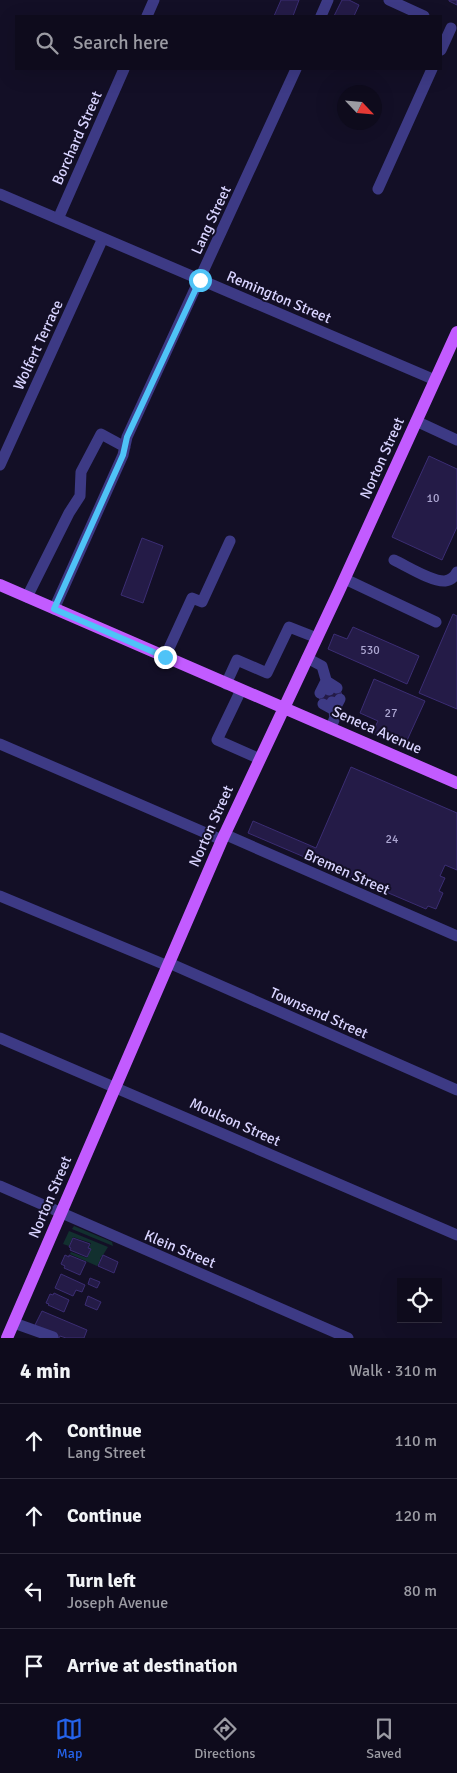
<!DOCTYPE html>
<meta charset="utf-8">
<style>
:root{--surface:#0e0b1c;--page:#171425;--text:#f1f3f6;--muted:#9b9ba3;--line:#2e2b3b;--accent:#2563eb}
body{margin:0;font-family:Signika,sans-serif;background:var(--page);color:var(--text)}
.controls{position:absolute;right:15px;bottom:15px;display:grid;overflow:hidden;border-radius:0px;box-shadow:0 5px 20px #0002}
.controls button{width:45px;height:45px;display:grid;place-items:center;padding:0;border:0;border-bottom:1px solid var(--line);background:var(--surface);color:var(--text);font:25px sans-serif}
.compass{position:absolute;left:337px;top:85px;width:45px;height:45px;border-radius:50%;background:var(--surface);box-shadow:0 5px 20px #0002;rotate:116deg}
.stop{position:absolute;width:15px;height:15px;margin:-11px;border:4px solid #4fc3f7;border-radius:50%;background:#fff}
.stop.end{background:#4fc3f7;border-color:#fff;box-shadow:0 1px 5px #0008}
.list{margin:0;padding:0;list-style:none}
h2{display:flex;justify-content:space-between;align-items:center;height:65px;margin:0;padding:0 20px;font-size:21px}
h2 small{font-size:16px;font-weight:400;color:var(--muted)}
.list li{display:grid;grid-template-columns:32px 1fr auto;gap:15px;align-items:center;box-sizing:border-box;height:75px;padding:0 20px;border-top:1px solid var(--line)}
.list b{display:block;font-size:19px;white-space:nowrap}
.list p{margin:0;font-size:16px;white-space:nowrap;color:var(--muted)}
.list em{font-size:16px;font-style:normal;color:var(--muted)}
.icon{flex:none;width:28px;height:28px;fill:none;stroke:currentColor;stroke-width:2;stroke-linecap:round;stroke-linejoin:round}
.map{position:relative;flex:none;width:457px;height:1338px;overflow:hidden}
.search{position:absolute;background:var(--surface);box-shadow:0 5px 20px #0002;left:15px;right:15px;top:15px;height:55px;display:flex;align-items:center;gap:12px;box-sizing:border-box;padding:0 18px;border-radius:0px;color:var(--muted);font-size:19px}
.sheet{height:365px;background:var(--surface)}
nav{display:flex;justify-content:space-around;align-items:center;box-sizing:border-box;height:70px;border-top:1px solid var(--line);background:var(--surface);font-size:14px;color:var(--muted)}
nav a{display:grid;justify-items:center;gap:2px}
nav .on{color:var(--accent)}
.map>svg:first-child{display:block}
.green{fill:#12302f}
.building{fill:#241b47;stroke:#3b2d73}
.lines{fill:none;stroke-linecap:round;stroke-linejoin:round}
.minor{stroke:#3d3a85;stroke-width:11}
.major{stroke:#c25bff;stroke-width:12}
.route{stroke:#4fc3f7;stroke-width:6}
.labels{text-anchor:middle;stroke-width:4;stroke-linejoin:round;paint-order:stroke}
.number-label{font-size:12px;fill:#aca6d1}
.street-label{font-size:15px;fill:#d9d4ff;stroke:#130f26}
</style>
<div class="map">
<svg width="457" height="1338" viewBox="0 0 457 1338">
<rect width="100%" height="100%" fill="#130f26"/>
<path class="green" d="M74,1226L112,1242L113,1246L72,1229Z
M69,1231L108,1247L103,1255L100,1258L101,1259L97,1266L70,1254L71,1252L87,1258L91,1249L89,1248L91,1243L73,1237L69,1246L63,1244Z"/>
<path class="building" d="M281,0H299L293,16H274Z
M342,0H349L359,5L354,16H334Z
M449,0H457V5L449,1Z
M429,456L457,469V527L442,560L392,537Z
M142,538L163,546L143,603L121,595Z
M453,614L457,616V709L419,693Z
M353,627L419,656L407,684L328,649L334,634L347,639Z
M374,679L425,701L404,747L372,733L378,721L360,713Z
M339,687L343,698L322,705L318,694Z
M351,767L457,813V870L445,865L440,876L445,878L439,891L443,893L436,909L428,906L426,909L248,833L253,821L316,848Z
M73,1238L90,1244L88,1248L91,1249L87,1257L70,1250L71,1248L69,1247Z
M65,1255L69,1257V1255L86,1262L80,1275L64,1268L65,1266L61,1264Z
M103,1255L118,1262L114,1273L98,1266Z
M61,1274L85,1285L82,1292L76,1290L73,1296L55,1288Z
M90,1278L100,1282L97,1288L88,1284Z
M54,1293L69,1300L64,1312L48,1305L49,1304L46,1303L50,1294L53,1295Z
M88,1296L101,1302L97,1310L85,1305Z
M42,1311L87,1330L84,1338H66L60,1336L59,1338H53L35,1325Z"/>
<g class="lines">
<path class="minor" d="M389,0L424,16
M147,16L154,0
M321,16L328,0
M441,50L451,28
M378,189L432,69
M0,194L435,380
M58,219L124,69
M416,421L457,440
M0,465L103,238
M394,560C407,566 432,582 445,581C451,580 455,576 457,572
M345,579L436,622
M27,597L69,513L80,496L81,472L101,434L125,447
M54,609L123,455L127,437L296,69
M165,657L192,598L202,602L230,541
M307,658L322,666L329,690
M226,684L237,660L267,673L289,627L317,638
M241,690L217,740L260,759
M320,693L326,681L337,688
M323,704L334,710L340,699
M331,728L335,717L332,702
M0,744L222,840
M224,834L457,936
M0,896L168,966
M169,963L457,1090
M0,1038L457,1235
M0,1186L348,1338
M14,1323L53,1337"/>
<path class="major" d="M0,585L457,783
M7,1338L222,840L339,591L457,332"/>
</g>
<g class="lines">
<path class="route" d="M165,657L54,609L123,455L127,437L200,280"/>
</g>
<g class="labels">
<g class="number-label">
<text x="433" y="502">10</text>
<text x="370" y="654">530</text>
<text x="391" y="717">27</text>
<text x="392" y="843">24</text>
</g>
<g class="street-label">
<text transform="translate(77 138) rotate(-66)" y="5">Borchard Street</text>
<text transform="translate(211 220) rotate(-65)" y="5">Lang Street</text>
<text transform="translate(279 297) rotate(23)" y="5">Remington Street</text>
<text transform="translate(38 345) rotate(-65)" y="5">Wolfert Terrace</text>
<text transform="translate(382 458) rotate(-66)" y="5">Norton Street</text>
<text transform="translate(377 730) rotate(24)" y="5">Seneca Avenue</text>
<text transform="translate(211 826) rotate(-66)" y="5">Norton Street</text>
<text transform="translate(347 872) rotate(24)" y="5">Bremen Street</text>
<text transform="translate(319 1013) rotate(24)" y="5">Townsend Street</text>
<text transform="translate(235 1122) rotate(24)" y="5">Moulson Street</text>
<text transform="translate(50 1197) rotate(-67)" y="5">Norton Street</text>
<text transform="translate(180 1249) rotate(23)" y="5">Klein Street</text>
</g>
</g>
</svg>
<div class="controls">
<button><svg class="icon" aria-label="locate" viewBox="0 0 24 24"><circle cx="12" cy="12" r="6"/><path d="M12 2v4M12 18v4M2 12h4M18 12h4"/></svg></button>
</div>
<svg class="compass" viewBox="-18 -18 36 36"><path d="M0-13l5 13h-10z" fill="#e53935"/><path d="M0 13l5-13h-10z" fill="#9b9ba3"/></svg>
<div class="stop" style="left:200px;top:280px"></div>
<div class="stop end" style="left:165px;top:657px"></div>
<div class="search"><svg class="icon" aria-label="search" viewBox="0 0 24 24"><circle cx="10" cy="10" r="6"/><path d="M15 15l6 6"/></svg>Search here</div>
</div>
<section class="sheet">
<h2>4 min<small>Walk · 310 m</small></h2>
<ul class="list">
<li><svg class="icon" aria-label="ahead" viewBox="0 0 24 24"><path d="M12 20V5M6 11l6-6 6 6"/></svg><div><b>Continue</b><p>Lang Street</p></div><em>110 m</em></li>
<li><svg class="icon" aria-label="ahead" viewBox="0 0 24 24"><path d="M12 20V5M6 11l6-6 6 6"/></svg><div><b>Continue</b></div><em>120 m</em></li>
<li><svg class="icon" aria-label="left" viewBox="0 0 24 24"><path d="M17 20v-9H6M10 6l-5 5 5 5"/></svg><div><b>Turn left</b><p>Joseph Avenue</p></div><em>80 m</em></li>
<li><svg class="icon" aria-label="arrive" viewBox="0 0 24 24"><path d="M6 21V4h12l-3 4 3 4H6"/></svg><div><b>Arrive at destination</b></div></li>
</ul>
</section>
<nav>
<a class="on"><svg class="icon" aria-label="map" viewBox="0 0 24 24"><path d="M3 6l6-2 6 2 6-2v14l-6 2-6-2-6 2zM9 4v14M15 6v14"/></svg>Map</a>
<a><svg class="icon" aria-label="directions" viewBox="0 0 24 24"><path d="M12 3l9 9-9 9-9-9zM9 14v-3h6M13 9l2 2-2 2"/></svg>Directions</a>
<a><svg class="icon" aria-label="saved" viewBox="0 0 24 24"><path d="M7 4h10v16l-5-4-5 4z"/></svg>Saved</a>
</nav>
